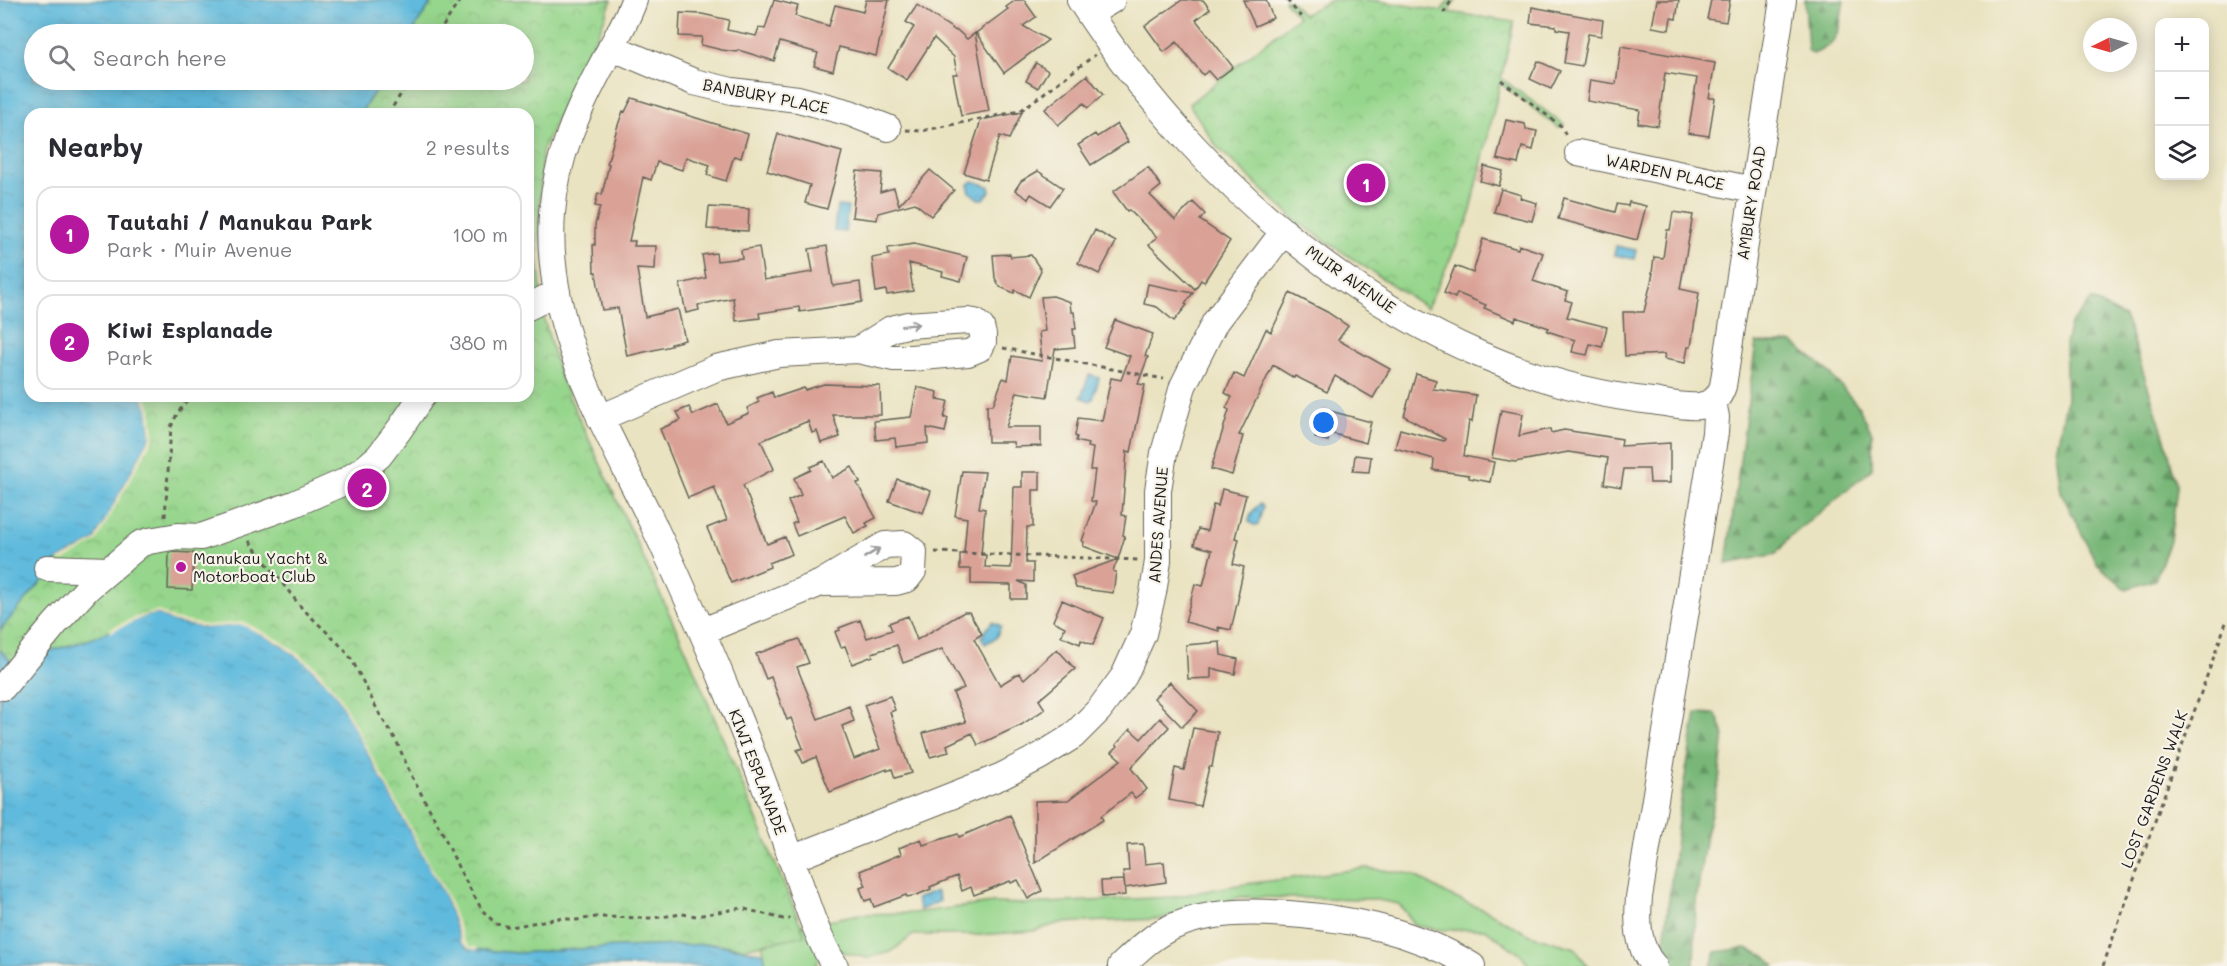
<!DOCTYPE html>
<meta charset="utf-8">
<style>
:root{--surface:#fff;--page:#f2f2f3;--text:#2b2b33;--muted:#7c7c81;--line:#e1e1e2;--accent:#b5179e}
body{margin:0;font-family:Mali,sans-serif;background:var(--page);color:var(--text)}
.controls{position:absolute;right:18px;top:18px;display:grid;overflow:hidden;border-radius:12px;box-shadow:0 3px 15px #0003}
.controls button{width:54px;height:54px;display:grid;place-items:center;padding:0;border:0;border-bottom:2px solid var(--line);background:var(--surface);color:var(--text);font:30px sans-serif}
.compass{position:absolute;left:2083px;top:18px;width:54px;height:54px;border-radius:50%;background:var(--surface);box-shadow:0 3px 15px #0003;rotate:265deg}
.you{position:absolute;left:1324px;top:423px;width:21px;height:21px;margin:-15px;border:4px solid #fff;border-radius:50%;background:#1a73e8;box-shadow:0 0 0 9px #1a73e833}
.badge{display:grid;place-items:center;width:39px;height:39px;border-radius:50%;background:var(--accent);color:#fff;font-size:20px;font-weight:700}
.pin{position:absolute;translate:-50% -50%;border:3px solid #fff;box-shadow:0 2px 6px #0006}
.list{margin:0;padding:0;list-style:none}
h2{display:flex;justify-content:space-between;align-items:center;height:78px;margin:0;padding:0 24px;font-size:26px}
h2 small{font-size:20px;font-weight:400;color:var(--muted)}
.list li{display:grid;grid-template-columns:39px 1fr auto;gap:18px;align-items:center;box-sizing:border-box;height:96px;margin:0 12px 12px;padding:0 12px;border:2px solid var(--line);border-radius:18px}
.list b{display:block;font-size:22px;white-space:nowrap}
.list p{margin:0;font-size:20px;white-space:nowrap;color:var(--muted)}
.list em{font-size:20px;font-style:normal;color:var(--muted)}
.icon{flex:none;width:33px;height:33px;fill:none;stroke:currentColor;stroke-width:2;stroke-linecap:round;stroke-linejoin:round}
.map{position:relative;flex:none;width:2227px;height:966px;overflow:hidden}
.search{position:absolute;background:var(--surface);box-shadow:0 3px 15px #0003;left:24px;top:24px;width:510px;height:66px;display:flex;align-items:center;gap:15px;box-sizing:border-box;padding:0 21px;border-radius:33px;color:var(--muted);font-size:22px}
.panel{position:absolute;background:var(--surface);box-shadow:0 3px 15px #0003;left:24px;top:108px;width:510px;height:294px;border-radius:18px}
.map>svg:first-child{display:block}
.green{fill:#96d68c;stroke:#597954;stroke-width:1.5}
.forest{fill:url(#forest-firs);stroke:#4a6a4a;stroke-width:1.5}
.park{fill:url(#park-crowns);stroke:#597954;stroke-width:1.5}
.water{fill:url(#water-ripples);stroke:#3e6b7c;stroke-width:1.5}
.pier{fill:#eae3c1}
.building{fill:#daa297}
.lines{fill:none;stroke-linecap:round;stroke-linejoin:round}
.minor-casing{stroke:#646256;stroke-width:28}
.path{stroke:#646256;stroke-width:3;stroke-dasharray:4.5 4.5;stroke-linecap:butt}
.minor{stroke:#fff;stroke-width:26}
.oneway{stroke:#999}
.poi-dot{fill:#b5179e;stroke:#f7f3e8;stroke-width:2}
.labels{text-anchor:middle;stroke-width:4.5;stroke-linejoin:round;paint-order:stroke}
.street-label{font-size:16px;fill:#1c1c1c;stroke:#f7f3e8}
.poi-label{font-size:16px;fill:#1c1c1c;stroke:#f7f3e8;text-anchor:start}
</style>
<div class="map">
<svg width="2227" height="966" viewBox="0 0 2227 966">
<defs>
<pattern id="forest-firs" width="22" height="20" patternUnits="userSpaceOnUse" patternTransform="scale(1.5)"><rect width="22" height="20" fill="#78b778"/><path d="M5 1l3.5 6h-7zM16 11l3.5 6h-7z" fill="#629462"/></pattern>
<pattern id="park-crowns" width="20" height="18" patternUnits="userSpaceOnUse" patternTransform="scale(1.5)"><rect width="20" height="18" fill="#96d68c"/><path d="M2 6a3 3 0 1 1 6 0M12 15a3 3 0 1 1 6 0" fill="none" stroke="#81b778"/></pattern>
<pattern id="water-ripples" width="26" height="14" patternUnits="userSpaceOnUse" patternTransform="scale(1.5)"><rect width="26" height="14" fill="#5fbadd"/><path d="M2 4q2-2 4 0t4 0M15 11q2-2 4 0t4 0" fill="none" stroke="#529fbd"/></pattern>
</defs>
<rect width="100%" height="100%" fill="#f7f3e8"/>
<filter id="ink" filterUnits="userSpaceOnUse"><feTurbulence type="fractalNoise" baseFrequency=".0167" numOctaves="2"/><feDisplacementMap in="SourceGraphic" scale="12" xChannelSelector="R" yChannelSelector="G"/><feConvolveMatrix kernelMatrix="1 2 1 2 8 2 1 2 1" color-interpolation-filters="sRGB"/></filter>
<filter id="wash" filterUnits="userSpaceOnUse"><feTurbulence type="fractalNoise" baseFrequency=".008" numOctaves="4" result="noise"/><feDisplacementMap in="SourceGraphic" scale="24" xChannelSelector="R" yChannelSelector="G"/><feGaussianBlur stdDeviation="1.35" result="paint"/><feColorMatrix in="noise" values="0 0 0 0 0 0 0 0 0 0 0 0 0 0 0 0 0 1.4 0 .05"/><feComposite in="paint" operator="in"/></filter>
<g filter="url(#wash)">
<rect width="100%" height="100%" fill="#eae3c1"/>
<path class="green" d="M1366,868L1412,874L1450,896L1487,911L1530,935L1575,948L1588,966H1529L1521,955L1485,929L1444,930L1416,926L1399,904L1372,899L1240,897L1215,907L1158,919L1060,923L1034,931L980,935H913L891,952L867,958L836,950L817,961V966H766L762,941L793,927L860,914L913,913L993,903L1025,904L1174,897L1232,886Z"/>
<path class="forest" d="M1805,0H1844C1839,27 1842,43 1813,54L1808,50Z
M2092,300L2124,317L2128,326L2167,445L2177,487L2170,541L2155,580L2126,589L2097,564L2061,492L2056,451L2067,398L2065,344L2070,324Z
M1756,343H1793L1826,369L1858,406L1872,433V469L1789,538L1776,554L1726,564Z
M1696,713L1716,714L1724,733L1719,781L1706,834L1696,902L1694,966H1676L1663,951L1679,812Z
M1746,948L1765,956L1775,966H1711L1716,952Z"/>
<path class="park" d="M433,0H612L598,34L583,59L542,152L538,260L544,319L560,377L686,650L805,935L744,948L715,944L594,948L518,953L469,949L461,942L445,896L336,694L206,628L173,622L159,614L137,620L85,641L12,662L0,650V630L148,409L142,396H528V114H360L382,80H524V34H411Z
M1284,0H1290L1303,15L1331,0H1372L1441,11L1449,0H1456L1448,12L1514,22L1501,78L1564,125L1559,128L1500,83L1469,219L1427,308L1297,222L1217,147L1189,104L1298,17Z"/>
<path class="water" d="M0,0H433L411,34H34V80H382L360,114H30V396H142L148,409L151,436L94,541L57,561L49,573L0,630Z
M973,181L989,186L990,191L984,199H978L970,192L968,185Z
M837,206L848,207L845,232L834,231Z
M1616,246L1636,250L1634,259L1614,255Z
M1089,375L1099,378L1093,399L1090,401L1081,397Z
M1260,504L1263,507L1258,525H1254L1249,522C1249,516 1256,506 1260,504Z
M159,614L173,622L206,628L242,624L280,644L312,668L336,694L445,896L461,942L469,949L518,953L594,948L715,944L764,953L766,966H0V650L12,662L85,641L146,616Z
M992,622L1001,626L996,638L985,644L981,637Z
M936,891L940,901L920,910L916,899Z"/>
<path class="pier" d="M142,396H146L151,409L154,437L96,542L64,561H57L94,541L151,436L148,409Z
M159,611L174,619L207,625L244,622L281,641L315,666L338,693L447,895L464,940L470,947H477V950L469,949L461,942L445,896L336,694L312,668L280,644L242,625L206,628L173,622L159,614L146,616L109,633L111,628L136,617Z"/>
<g id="blocks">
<path class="building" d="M774,0L798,6L795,16L829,26L835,5L863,12L866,0H889L876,56L839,47L833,71L814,66L818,53L780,42L774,61L738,50L737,52L722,50L701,45L702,37L679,36L680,13L702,14L729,20L727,30L756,36L759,28L765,29Z
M1016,0H1024L1036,17L1023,26L1048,40L1004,73L976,33L1008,9L1006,7Z
M1182,0H1203L1210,9L1196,20L1233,67L1216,80L1208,71L1203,75L1177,42L1164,52L1145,26Z
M1243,0H1266L1273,18L1255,26Z
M1657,0H1679L1676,19L1671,18L1669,30L1652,27Z
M1711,0H1730L1726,22L1707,19Z
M917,5L956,31L957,30L967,39L975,33L989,111L961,116L953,74H957L954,57L934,38L907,80L888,68L914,27L906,22Z
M1532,7L1603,20L1601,36L1588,34L1582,66L1564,63L1569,31L1556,29V26L1530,23Z
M1621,46L1715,63L1709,98H1715L1709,136L1688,133L1697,78L1665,73L1658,126L1638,123L1640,110L1587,101L1590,80L1616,84Z
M1538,61L1560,71L1551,89L1530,79Z
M1036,63L1048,71L1038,88L1026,81Z
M1087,75L1103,95L1088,108L1084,103L1058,125L1045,109Z
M632,98L748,134L741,158L734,156L726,181L707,175L710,165L686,157L682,170L657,162L651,180L643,177L629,241H635L634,246H656L655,270L637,269L645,317L678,309L685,340L671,344V346L627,356L618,308L602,310L596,272H594L593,245H595V225L600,207L595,206L598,193L602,195L609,164H607L617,128L623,111L625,112Z
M1022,112L1009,139L1000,136L986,180L964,173L981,120Z
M1506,120L1525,124L1526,129L1537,131L1533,150L1522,147L1518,164L1497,159Z
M1117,124L1128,142L1091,165L1078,145L1095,134L1097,137Z
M778,134L842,152L827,209L805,203L810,185L767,171Z
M1484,166L1503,171L1499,186L1480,181Z
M1148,167L1161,186L1150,195L1175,220L1193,202L1205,214L1200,220L1230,241L1204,282L1201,280L1195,289L1149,245L1157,237L1129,210L1127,211L1113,192Z
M930,170L954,190L931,216L915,203L878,213L877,220L852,217L857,171L882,173L880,192L894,188L899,205Z
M1038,171L1063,188L1050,206L1031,194L1028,199L1015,190L1021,181Z
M1501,189L1521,195L1520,198L1537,203L1532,221L1494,212Z
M1564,198L1615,212L1617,204L1628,206L1629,202L1646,206L1637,240L1558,219Z
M709,207L749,209L748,231L707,229Z
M1673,212L1693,215L1680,289L1699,293L1691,347H1688L1685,363L1664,359L1665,354L1625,356L1623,312H1644L1653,273H1652L1654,257L1663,258L1667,230H1670Z
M1095,230L1116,242L1099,274L1078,263Z
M1483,239L1518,249L1519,245L1543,253L1533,281L1568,292L1565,300L1572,302L1567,317L1607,327L1602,347L1590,344L1587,355L1572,352L1575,340L1547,331L1549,328L1516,317L1515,321L1484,308L1486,305L1457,293L1455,298L1444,293L1455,266L1473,273Z
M914,244L967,257L961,281L942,276L943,272L909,263L913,291L887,295L886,290L876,292L872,258L889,255L888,248Z
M827,246L833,286L860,282L862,302L800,312L799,307L759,313L760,318L736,321L733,298L698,305L699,310L686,313L680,284L706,278L702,255L716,253L717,261L742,258L741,250L759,247L764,280L813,272L809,249Z
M1010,254L1011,257L1031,255L1041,270L1029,297L1015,290L1014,293L1000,287L995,278L993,255Z
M1148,284L1193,293L1185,304L1187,305L1174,321L1157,307L1144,304Z
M1290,293L1327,312L1348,326L1338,340L1390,369L1373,398L1335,376L1327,392L1295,376L1294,378L1273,365L1239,435L1243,436L1232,475L1211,469L1229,410L1226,408L1232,397L1225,393L1234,373L1244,378L1266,329L1271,332Z
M1053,296L1070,302L1071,312H1074L1076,329H1073L1075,347L1055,349L1047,397L1017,392L1006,427H1041V446L1014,447L1013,442H988L987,405H993L1003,378L1008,380L1012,356L1042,361L1039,332L1045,331L1041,297Z
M1115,320L1153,334L1145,356L1148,357L1138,384L1145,385L1131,452L1127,451L1122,515L1126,516L1123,535L1125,536L1118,559L1083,546L1084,542L1082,541L1096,502L1091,501L1095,470H1090L1093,448L1087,447L1088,444L1076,441L1077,437L1075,436L1078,418L1102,421L1111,378L1121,380L1130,356L1104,347Z
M1416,374L1436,380L1433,389L1476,395L1472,422L1469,421L1464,456L1494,462L1490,482L1469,478V475L1433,470L1434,459L1395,448L1400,429L1444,441L1445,439L1404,416Z
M824,384L880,386L881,415H833L840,437L821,443L817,431L812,433L808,421L761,441L774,469L743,485L767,544L785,537L792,554L769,563L770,567L731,583L707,528L727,520L714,487L688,498L660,429L681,420L677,412L689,407L693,415L718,404L726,423L749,413L747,408L759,402L757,398L772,392L774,398L804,388L805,390Z
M917,387L938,392L937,399L948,401L944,418H948L945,432L927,428L928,443L896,447L895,438L876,440L874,421L911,417Z
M1323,409L1371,422L1366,443L1330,433L1328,441L1315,438Z
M1501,410L1523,414L1519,436L1550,429L1551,433L1564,430L1622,439L1621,446L1670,443V483H1650L1649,469H1624L1621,487L1604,484L1608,458L1568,452L1515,462L1492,458Z
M1355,455L1371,457L1369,472L1353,471Z
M824,461L832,478L852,467L860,482L857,483L876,518L866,523L868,526L854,533L845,516L797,536L792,524L797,522L788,501L801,495L794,478L811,470L810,467Z
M962,471L985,472L979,508L985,509L981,555H986L985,567L1011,568L1014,487H1022V472H1040V490H1033V527H1027L1026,563H1033V582L1018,581L1026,585V599H1011V585L971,584V569H960V554H964L967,518L955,516Z
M897,479L931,491L923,513L889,501Z
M1222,489L1246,495L1235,538L1239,539L1233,564L1244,567L1238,595H1239L1231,630L1218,627L1219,631L1185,622L1195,584L1203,586L1212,550L1194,545L1198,529L1207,531L1213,505L1218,506Z
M171,552L194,553L192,590L168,589L169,553Z
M1118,559L1113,571L1116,572L1113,593L1076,588L1072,576Z
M1062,600L1104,618L1093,645L1081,640L1080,644L1061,636L1065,627L1053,621Z
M964,612H969L982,634L974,639L1000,685L1019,673L1024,679L1057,649L1075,669L1039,700L1045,709L1021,725L978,745L972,733L947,745L949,752L930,757L923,733L966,722L953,693L964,688L942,649L903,663L897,645L872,653L873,656L852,664L845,646L841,647L835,632L840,630L839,628L860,620L867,638L892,630L889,623L908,616L917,640Z
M799,639L809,663L797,667L818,719L849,706L854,721L842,726L854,759L880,749L864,705L890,696L895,710L890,712L911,773L895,778L892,769L887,771V769L830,792L816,757L803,763L797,750L803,748L791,718L787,720L771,677L766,679L756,654Z
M1220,642L1221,655L1238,659L1235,674L1211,668V678L1188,679L1186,645Z
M1170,682L1198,711L1182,727L1154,698Z
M1160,718L1169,727L1131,768L1147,789L1135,798L1131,793L1101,816L1103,820L1035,863V801L1068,800L1121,760L1112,752L1118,746L1116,745L1130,729L1141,739Z
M1193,728L1218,732L1212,767H1209L1200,806L1169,800L1175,768L1184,770Z
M1010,815L1042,891L1028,899L1018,880L1011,883L1010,881L974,895L971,887L962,891L957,876L930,887L931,889L917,895L907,897L906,895L874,907L871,899L865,901L860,888L866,886L860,871L901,854L899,848L921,839L923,845L958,834L959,837Z
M1143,844L1145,864L1164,862L1166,882L1125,888L1123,871H1129L1127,845Z
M1124,880L1125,895L1102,897L1101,881Z"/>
</g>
</g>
<g filter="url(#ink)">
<use href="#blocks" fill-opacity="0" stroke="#646256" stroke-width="1.5"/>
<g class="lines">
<defs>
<path id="minor" d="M634,0C627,21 614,41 604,61C578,109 556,157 552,213C544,327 604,423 652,522C682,585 710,648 736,713C756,761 774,811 792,860C804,895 815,934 835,966
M1080,0C1204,194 1416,375 1652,401C1676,404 1714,417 1723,386L1783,0
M1089,14L1112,0
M611,47L694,82L732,91L798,99L850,113L888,128
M1578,153L1753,190
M528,307L556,293
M600,418L716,368L779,354L858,350L894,358H911L968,353L980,348L983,342V335L981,327L975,322L968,321L907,325L891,329L858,350
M47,568L109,570
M703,631L821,583L885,545L904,544L914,552L913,571L907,579L896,582L821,583
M3,687L55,624L88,588L140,544L149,541L178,536L201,537L294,504L344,482L364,469L379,456L399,430L422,396
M791,859L1002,776L1039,757L1073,736L1099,710L1124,676L1143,634L1153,593L1158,561V490L1164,453L1183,386L1215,322L1284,231
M1121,966C1136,952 1153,935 1172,927C1209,911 1249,911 1289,914C1354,919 1415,931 1472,966
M1654,966C1637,947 1637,922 1639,897L1715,433L1716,417L1713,402"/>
</defs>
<use href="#minor" class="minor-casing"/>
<path class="path" d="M1287,0L1301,17
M1443,13L1452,0
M438,34L460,0
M1501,80L1561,126L1567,137
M388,114L410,80
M906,130L921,131L1020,111L1095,55
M1003,348L1164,379
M165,517L171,427L177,414L190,396
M249,541L301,607L344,649L352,660L381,717L396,740L411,775L443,834L459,869L482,910L496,924L511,927L559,918L577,920L596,917L653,918L682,914L696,916L741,908L783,919H790
M935,552L1138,560
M2103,966L2227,620"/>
<use href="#minor" class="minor"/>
</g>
<defs><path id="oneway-shaft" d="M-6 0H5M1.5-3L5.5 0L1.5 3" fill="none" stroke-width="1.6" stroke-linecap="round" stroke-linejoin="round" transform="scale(1.5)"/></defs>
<g class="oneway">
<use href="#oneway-shaft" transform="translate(910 325) rotate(-7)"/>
<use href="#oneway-shaft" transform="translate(872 553) rotate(-31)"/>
</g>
</g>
<circle class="poi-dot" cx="181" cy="567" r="6"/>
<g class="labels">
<g class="street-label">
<text transform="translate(766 96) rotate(11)" y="6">BANBURY PLACE</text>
<text transform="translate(1665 172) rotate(12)" y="6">WARDEN PLACE</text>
<text transform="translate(1751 203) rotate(-81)" y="6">AMBURY ROAD</text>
<text transform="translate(1351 279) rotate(35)" y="6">MUIR AVENUE</text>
<text transform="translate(1158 525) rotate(-86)" y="6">ANDES AVENUE</text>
<text transform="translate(758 772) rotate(69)" y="6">KIWI ESPLANADE</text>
<text transform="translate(2154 789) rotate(-70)" y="6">LOST GARDENS WALK</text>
</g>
<g class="poi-label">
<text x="193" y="564">Manukau Yacht &amp;<tspan x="193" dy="18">Motorboat Club</tspan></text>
</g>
</g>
</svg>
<div class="controls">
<button>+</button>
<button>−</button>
<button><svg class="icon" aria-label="layers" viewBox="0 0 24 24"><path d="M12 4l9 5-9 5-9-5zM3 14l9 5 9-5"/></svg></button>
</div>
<svg class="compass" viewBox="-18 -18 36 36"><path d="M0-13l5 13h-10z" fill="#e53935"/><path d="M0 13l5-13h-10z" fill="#7c7c81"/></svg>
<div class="you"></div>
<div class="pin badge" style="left:1366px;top:183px">1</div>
<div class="pin badge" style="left:367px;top:488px">2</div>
<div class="search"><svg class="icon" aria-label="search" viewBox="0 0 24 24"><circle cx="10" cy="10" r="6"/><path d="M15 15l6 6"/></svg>Search here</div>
<section class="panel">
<h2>Nearby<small>2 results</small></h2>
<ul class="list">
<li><span class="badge">1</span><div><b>Tautahi / Manukau Park</b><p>Park · Muir Avenue</p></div><em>100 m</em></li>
<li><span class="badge">2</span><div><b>Kiwi Esplanade</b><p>Park</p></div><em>380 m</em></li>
</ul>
</section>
</div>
